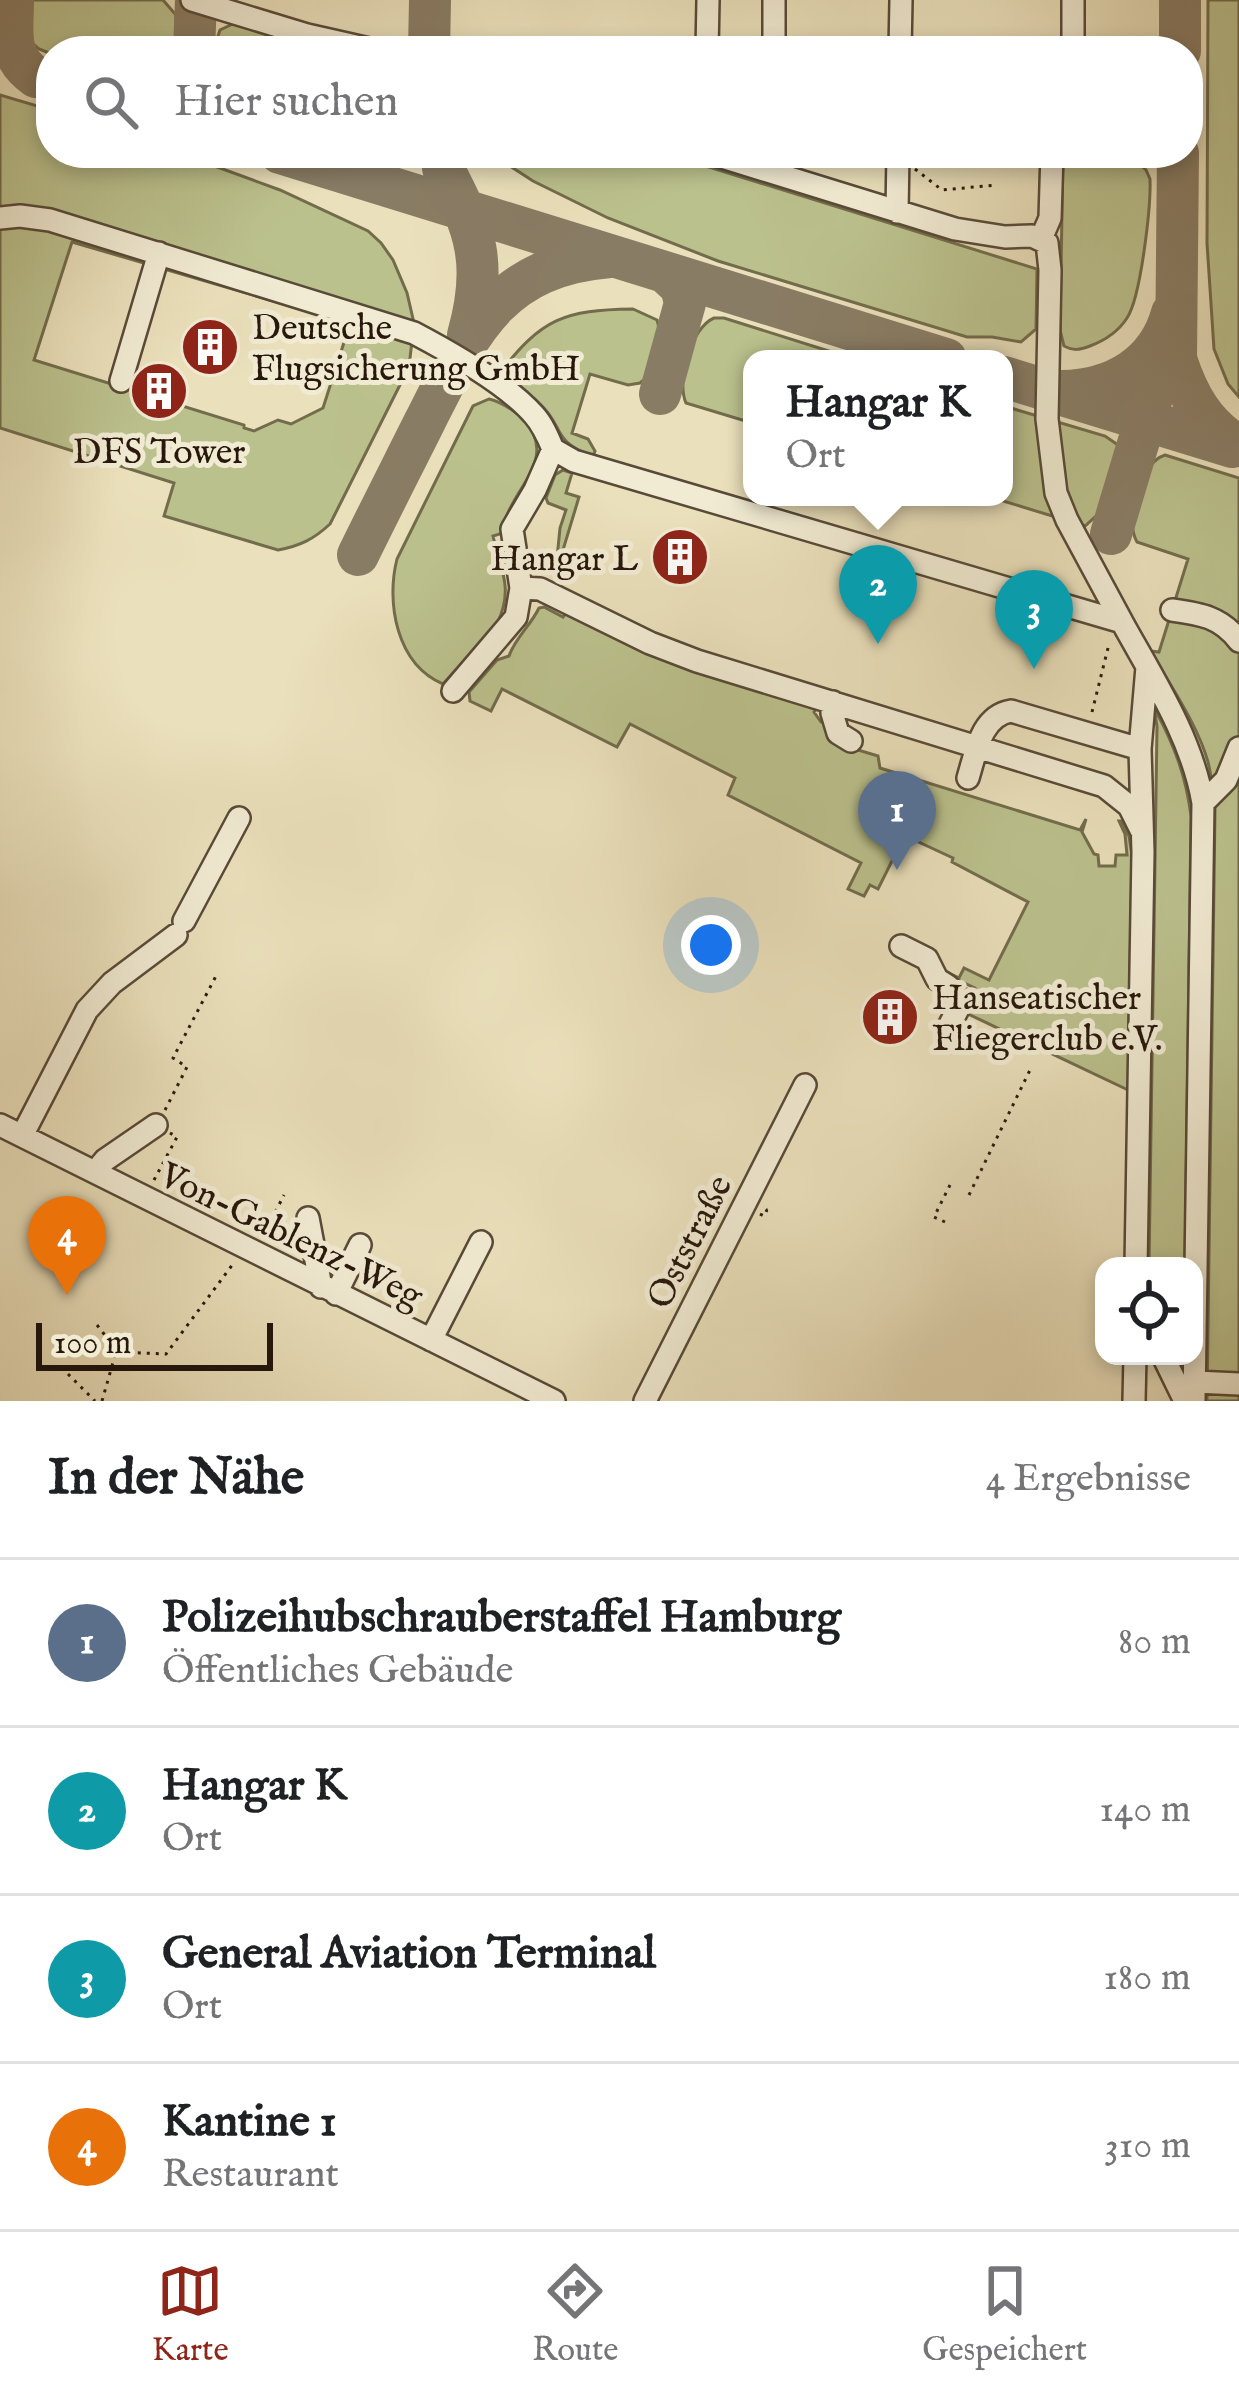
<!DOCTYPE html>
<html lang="de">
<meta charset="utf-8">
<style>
:root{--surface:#fff;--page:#f2f2f2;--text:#202124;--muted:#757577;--line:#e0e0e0;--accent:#8f2418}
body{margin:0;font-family:"IM FELL English",serif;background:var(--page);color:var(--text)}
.controls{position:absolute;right:36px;bottom:36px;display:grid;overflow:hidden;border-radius:24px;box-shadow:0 6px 18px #0003}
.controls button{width:108px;height:108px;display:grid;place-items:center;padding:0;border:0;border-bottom:3px solid var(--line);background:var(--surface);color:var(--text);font:60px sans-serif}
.scale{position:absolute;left:36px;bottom:30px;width:237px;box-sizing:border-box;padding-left:12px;border:6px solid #28180c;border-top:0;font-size:33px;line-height:42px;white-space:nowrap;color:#28180c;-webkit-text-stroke:9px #f1ebd3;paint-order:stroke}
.you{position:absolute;left:711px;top:945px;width:42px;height:42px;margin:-30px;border:9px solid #fff;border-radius:50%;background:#1a73e8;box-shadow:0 0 0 18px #1a73e833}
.badge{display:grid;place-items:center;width:78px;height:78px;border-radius:50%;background:var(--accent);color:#fff;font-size:39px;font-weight:700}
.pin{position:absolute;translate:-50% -99px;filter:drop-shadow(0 3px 6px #0008)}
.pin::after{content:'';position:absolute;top:63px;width:42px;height:36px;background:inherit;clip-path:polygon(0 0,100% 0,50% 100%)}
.popup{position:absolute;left:743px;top:350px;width:270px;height:156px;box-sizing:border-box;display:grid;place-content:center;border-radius:24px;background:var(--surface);filter:drop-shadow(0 3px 9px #0005);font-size:39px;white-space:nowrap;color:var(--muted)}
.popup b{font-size:45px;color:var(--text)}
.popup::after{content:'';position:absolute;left:50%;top:100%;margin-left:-24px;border:24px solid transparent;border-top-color:var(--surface)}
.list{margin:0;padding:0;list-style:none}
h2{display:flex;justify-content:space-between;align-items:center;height:156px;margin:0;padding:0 48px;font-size:51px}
h2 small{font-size:39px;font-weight:400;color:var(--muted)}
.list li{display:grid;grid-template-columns:78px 1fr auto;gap:36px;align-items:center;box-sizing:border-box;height:168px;padding:0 48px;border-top:3px solid var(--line)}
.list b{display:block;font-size:45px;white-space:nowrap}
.list p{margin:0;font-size:39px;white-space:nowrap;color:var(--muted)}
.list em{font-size:39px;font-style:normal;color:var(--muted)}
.icon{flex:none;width:66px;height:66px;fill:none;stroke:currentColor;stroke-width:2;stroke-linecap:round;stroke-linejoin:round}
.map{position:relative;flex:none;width:1239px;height:1401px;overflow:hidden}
.search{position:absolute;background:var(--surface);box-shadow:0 6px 18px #0003;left:36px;right:36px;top:36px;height:132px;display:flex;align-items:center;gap:30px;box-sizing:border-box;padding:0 42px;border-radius:48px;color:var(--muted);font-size:45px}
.sheet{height:828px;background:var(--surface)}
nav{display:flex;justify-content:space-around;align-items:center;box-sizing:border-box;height:168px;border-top:3px solid var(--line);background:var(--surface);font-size:33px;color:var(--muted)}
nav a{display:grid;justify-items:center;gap:6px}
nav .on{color:var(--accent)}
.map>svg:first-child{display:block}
.green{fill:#bbc18d;stroke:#726c4c;stroke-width:3;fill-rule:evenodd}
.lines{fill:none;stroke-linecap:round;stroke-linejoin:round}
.taxiway{stroke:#897c64;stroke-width:42}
.minor-casing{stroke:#584a38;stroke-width:26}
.path{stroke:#28180c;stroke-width:3;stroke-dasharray:3 6;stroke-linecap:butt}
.minor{stroke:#f1ebd3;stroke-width:21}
.labels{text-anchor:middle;stroke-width:10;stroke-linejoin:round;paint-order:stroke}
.poi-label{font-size:36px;fill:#28180c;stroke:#f1ebd3;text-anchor:start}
.street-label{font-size:36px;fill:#28180c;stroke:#f1ebd3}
</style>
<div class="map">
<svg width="1239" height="1401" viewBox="0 0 1239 1401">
<rect width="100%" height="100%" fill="#eae0bb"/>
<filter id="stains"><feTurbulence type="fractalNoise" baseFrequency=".00167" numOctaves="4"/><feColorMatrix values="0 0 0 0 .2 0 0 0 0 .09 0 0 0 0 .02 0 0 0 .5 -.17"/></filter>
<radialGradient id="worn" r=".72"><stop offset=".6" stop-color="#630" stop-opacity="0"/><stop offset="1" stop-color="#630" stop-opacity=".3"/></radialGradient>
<path class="green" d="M27,0H163L176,15V51L49,53L39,49L29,40Z
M1208,0H1239V397L1228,384L1214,349L1207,243Z
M237,22L333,51H213L220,30Z
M0,95L51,110V153H179L280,190L368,231L381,243L393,260L407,293L414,323L409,367L330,524C314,539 300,546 278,550L164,516L174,483L0,428ZM72,242L355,325L348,330L323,408L291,424L278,420L254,431L244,428V425L34,360Z
M497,153H664L1037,269L1036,329L1021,342L992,337H967L718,261L608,218L533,181L510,166Z
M1063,153H1127L1146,170L1150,179C1151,206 1141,297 1127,318C1118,332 1106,340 1090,346C1079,350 1074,351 1064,346L1060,330Z
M633,309L657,320L660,332L646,378L640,383L628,385L590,374L572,433L588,439L595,451L593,456C550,441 565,426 539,403C528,392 512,384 499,374C542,318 564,310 633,309Z
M714,318H724L854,359H752V423L686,403C676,380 691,328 714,318Z
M489,399C501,402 512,409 522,418C564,460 504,493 503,533L493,536C501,571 514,588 497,624L443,684C396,664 386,602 397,559L473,406Z
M1004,406L1105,436L1118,445L1121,457L1106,507L1085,526L990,497H1004Z
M1165,455L1239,478V1401H1207L1215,809C1213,794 1212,777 1208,762C1197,723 1170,686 1151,651L1159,652L1188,559L1137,542C1124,519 1138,464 1165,455Z
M563,470L572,473L566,493L579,497L560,560L557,558L560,528L566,510L548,503L546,498L555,475Z
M544,607L563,617L566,613L817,708L814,712L821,722L826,723L848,747L878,756L880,768L1080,830L1086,819L1082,832L1094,854L1098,855L1099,866H1115L1116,855H1127L1125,834L1119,821H1122L1129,836L1132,855L1128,1090L966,1013L970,1003L957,985L976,993L975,988L949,976L943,970L959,978L964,968L989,980L1028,902L952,862L953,858L899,833L894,842L900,845L878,889L870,885L864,896L848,889L861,863L728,795L735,778L630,724L617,747L502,689L491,711L470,701L469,692L497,660L509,656C515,638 531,625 539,608Z
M1155,713H1157C1175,747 1186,777 1191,816L1185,1266H1149L1157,727Z"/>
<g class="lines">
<path class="taxiway" d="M13,0C13,33 6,56 36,77
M194,51L196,0
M429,51L430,0
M1180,51V0
M280,153L946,359
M1178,153L1176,359C1188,396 1204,426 1239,446
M443,168C476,229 488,265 468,335
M1004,377L1232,447
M1062,391C1114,390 1158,365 1172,313
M660,394L685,303L681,287L666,273
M1111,534L1153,394
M358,555C380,510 403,465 425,421C470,332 498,266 610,257"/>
<defs>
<path id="minor" d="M192,0L307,35L378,51
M707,51L708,0
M774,51V0
M900,51L901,0
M1073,51V0
M709,153L955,229L1005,237L1032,236L1047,243L1050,270L1047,419L1056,493L1067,520L1122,622
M897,212L898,153
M0,218L20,216L50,220L414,333C450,352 508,385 534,415C543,425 548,437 553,449L535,490L512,529L521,588L516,617L453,691
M1041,239L1050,218L1052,153
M121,381L159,253
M553,449L574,461L1122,622C1154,680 1192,738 1203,803L1194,1401
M521,588L540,589L650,643L697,661L1104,786L1129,806L1141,830
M1172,610C1201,614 1221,617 1239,641
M833,702L832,713L838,733L851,741
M968,778C976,752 981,716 1011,711L1140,749
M1203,803L1226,780L1239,748
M184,921L239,818
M901,946L927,959L937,979L948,986L955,996L958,1009L948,1028
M0,1125L554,1401
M23,1134L87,1010L112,983L176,935
M95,1172L105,1160L156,1125
M308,1218L321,1287
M1136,1266L1143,852L1140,749L1147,667
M336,1294L360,1245
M431,1340L481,1242
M1163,1356L1185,1401
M1195,1382L1239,1384
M645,1401L805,1085
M1134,1401L1135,1356"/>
</defs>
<use href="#minor" class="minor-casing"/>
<path class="path" d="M915,169L942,190L996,185
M1092,712L1108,648
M165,1110L187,1067L173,1058L216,976
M154,1180L177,1137L170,1133
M969,1195L1031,1068
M760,1214L764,1216L767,1210L773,1208
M945,1222L934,1217L950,1185
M263,1236L284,1195
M97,1325L118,1352L166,1354L233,1264
M68,1374L95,1401
M102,1401L116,1352"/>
<use href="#minor" class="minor"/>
</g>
<defs>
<symbol id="building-disc" viewBox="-11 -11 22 22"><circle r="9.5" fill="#8f2418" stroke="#f1ebd3"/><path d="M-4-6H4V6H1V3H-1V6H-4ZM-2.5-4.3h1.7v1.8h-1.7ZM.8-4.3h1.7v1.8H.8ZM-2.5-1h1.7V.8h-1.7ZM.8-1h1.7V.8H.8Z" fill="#fff"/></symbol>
</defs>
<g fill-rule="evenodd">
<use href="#building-disc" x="177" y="314" width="66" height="66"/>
<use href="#building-disc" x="126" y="358" width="66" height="66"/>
<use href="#building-disc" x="647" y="524" width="66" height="66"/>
<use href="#building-disc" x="857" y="984" width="66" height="66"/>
</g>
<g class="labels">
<g class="poi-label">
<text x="252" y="339">Deutsche<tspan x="252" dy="41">Flugsicherung GmbH</tspan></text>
<text x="159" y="463" text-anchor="middle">DFS Tower</text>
<text x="638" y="570" text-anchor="end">Hangar L</text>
<text x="932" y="1009">Hanseatischer<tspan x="932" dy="41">Fliegerclub e.V.</tspan></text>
</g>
<g class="street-label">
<text transform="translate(292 1234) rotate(26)" y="13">Von-Gablenz-Weg</text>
<text transform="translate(688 1241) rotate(-63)" y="13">Oststraße</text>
</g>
</g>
<rect width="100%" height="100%" filter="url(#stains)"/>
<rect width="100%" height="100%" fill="url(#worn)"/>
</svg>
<div class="controls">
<button><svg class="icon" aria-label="locate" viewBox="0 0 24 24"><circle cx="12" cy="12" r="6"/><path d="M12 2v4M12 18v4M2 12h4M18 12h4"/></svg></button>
</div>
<div class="scale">100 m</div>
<div class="you"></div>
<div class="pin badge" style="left:897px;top:870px;background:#5c6f8a">1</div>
<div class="pin badge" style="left:878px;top:644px;background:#0f9aa8">2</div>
<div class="popup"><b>Hangar K</b>Ort</div>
<div class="pin badge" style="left:1034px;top:669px;background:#0f9aa8">3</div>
<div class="pin badge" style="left:67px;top:1295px;background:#e8710a">4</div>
<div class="search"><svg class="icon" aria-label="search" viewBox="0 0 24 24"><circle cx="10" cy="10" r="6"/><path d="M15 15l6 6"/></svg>Hier suchen</div>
</div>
<section class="sheet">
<h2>In der Nähe<small>4 Ergebnisse</small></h2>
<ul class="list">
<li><span class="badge" style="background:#5c6f8a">1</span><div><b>Polizeihubschrauberstaffel Hamburg</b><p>Öffentliches Gebäude</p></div><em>80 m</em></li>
<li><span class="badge" style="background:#0f9aa8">2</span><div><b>Hangar K</b><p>Ort</p></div><em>140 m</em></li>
<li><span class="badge" style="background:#0f9aa8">3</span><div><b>General Aviation Terminal</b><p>Ort</p></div><em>180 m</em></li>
<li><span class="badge" style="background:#e8710a">4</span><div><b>Kantine 1</b><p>Restaurant</p></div><em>310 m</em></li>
</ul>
</section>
<nav>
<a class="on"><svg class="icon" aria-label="map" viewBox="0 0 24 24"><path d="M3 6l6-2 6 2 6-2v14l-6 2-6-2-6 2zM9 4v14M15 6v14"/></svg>Karte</a>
<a><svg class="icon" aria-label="directions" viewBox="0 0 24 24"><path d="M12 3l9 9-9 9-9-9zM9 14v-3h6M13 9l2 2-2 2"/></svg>Route</a>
<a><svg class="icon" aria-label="saved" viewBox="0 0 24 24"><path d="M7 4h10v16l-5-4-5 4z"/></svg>Gespeichert</a>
</nav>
